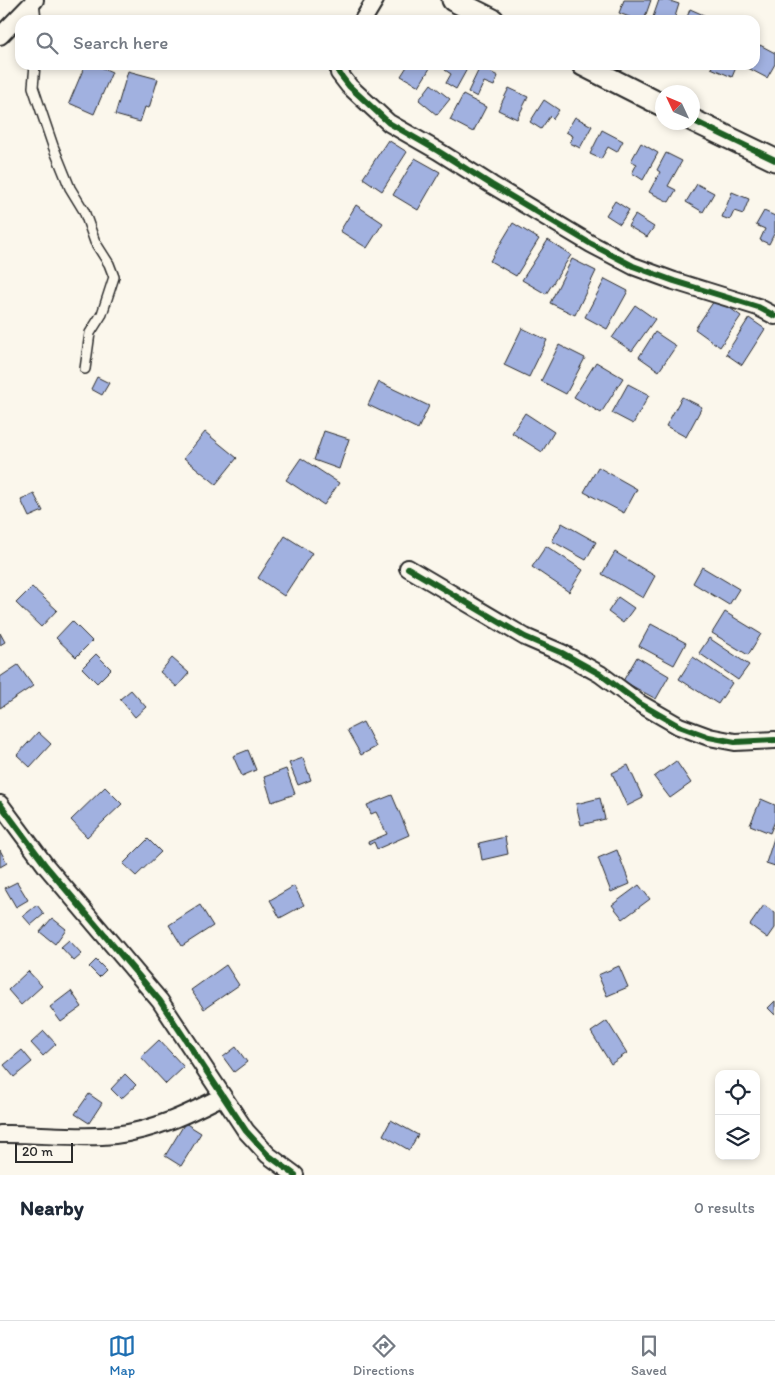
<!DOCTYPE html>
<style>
:root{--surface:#fff;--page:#f2f2f3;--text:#1f2937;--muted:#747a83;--line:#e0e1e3;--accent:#1f6fb2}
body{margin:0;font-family:Itim,sans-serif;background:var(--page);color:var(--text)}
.controls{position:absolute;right:15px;bottom:15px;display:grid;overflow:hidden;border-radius:10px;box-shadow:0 2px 8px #0003}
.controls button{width:45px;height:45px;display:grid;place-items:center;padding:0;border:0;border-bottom:1px solid var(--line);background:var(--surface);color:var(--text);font:25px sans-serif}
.compass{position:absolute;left:655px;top:85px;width:45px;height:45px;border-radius:50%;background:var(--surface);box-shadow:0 2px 8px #0003;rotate:314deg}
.scale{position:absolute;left:15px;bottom:12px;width:58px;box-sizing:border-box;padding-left:5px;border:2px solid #2b2b2b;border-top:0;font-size:14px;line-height:18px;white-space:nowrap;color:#2b2b2b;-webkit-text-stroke:4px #fbf7ec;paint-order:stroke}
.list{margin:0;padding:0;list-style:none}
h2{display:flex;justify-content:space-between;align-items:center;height:65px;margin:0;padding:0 20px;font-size:21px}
h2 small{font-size:16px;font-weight:400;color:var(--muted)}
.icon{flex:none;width:28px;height:28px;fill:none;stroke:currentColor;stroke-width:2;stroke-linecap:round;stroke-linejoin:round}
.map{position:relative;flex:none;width:775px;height:1175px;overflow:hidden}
.search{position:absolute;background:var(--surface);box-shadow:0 2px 8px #0003;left:15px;right:15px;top:15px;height:55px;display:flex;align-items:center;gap:12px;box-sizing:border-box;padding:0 18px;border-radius:15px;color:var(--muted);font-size:19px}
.sheet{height:145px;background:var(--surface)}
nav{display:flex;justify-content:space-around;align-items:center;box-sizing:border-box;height:70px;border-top:1px solid var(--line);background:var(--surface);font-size:14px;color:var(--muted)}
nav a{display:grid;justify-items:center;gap:2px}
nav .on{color:var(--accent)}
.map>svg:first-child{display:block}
.building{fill:#a1b1e0;stroke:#2b2b2b}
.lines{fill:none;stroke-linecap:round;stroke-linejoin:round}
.service-casing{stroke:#2b2b2b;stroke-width:12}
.minor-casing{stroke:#2b2b2b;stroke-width:20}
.tertiary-casing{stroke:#2b2b2b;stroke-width:25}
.service{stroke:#fbf7ec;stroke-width:9}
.minor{stroke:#fbf7ec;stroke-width:16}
.tertiary{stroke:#fbf7ec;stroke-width:21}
.cycleway-casing{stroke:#fbf7ec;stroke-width:9}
.cycleway{stroke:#1b5e20;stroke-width:6}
</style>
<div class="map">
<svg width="775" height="1175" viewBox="0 0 775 1175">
<rect width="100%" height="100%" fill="#fbf7ec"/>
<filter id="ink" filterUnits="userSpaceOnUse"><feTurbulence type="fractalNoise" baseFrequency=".02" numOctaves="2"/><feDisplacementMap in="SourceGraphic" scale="10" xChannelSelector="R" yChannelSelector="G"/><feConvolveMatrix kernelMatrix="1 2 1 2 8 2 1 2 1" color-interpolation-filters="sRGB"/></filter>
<g filter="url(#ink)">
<path class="building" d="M624,0H651L644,20H637L619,13Z
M659,0H667L679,4L674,20H652Z
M690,9L715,20H686Z
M760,45L775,53V64L767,78L748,68L750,65H755V55Z
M85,65H96L112,72L94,114L69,103Z
M408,65H432L419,86L401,76Z
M448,65H459L467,69L456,89L446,83L451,74L445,70Z
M713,65H737L732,77L711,68Z
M480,67L498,76L494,86L484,82L477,97L468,92Z
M128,71L158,79L149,108L145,107L140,122L115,115Z
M431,84L450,99L437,115L419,100Z
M509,88L528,97L517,119L498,110Z
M463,95L486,107L473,132L450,120Z
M544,100L559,110L553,119L550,116L541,129L530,122Z
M575,117L592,126L580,148L570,143L573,136L566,132Z
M602,130L623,141L617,152L608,147L601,159L590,154Z
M388,140L407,152L382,191L363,178Z
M641,143L658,153L643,180L632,173L637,164L631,161Z
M666,153L682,161L668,186L676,190L669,202L649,192L660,172L657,170Z
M415,158L440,172L418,210L393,195Z
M697,184L714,193L703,212L686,202Z
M732,192L749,199L743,214L734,211L730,220L722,217Z
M615,201L629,210L620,224L606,215Z
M356,205L383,223L367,248L340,231Z
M764,211L775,216V232L769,244L760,240L765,229L756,225Z
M635,215L654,227L647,237L628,226Z
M513,223L539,239L516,276L490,261Z
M548,240L571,255L546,294L522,280Z
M572,259L596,271L575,315L550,303Z
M605,279L628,291L607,329L585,317Z
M716,298L741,316L720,347L695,329Z
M635,305L655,319L632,351L612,338Z
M749,318L765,329L742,365L726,354Z
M522,328L547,340L529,377L504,365Z
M655,332L676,346L659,371L639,357Z
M559,345L585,358L566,394L541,381Z
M596,362L623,378L601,413L574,397Z
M97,377L109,383L102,395L91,389Z
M379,382L429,406L418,429L368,405Z
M628,384L649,395L633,424L612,413Z
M682,397L702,407L686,437L666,426Z
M525,413L554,432L542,452L512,433Z
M324,431L349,439L339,469L314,460Z
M205,432L237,458L216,484L184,458Z
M301,458L339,483L324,505L286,480Z
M598,467L637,489L624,513L584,492Z
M34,494L43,511L29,517L21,500Z
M562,523L596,542L586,560L552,541Z
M285,536L312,553L284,596L258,578Z
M546,546L583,570L569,592L532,567Z
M615,552L655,576L643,598L602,574Z
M702,567L739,589L729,605L693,583Z
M32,587L57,610L41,627L16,603Z
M618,597L634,608L623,623L608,612Z
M725,612L761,634L748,655L712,633Z
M72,621L92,641L76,657L56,638Z
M651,624L686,643L674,665L639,646Z
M0,633L5,642L0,645Z
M709,638L749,665L738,680L699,653Z
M96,654L111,669L97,683L82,668Z
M637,657L669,676L656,699L623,681Z
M693,657L732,683L718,704L679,679Z
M172,658L189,673L177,687L160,672Z
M18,665L33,686L0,708V677Z
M131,690L146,707L135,717L120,699Z
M363,722L376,747L361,755L347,730Z
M38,732L51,744L30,767L17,755Z
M248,750L256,770L242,776L233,756Z
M303,758L311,780L298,785L289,763Z
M676,761L691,783L670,798L654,777Z
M628,765L643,798L627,806L612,773Z
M286,769L295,794L272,802L264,777Z
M105,787L122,804L87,837L71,820Z
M392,795L409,835L377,849L374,842L369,845L368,842L387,834L376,812L371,814L367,805Z
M600,798L605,819L581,825L576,804Z
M761,799L775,805V821L770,833L750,825Z
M775,835V866L766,863Z
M505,837L508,854L482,860L479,843Z
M148,839L161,852L136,876L123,864Z
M0,850L7,863L0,867Z
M617,850L630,884L611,892L598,858Z
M17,882L28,900L16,907L5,888Z
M639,885L650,899L623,919L612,905Z
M294,886L304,905L280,918L270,900Z
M37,905L44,914L31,925L23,916Z
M200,905L213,926L182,946L169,925Z
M764,905L775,913V928L768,938L750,925Z
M52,918L66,929L55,944L40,932Z
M69,940L82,954L74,961L61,947Z
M96,960L106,970L99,977L89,967Z
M226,965L239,985L204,1009L191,990Z
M619,966L628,987L607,996L598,975Z
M28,971L42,986L21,1005L8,990Z
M71,991L82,1007L61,1022L50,1007Z
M775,1001V1015L768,1008Z
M607,1021L627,1053L611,1064L591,1032Z
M44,1031L56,1044L43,1056L31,1043Z
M159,1040L184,1067L166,1084L141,1057Z
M236,1047L247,1062L234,1072L223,1057Z
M22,1050L32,1062L14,1077L4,1065Z
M125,1074L136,1085L121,1099L111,1089Z
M89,1094L102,1103L89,1123L75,1114Z
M391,1120L418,1135L409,1150L383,1135Z
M185,1123L201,1133L181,1166L165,1156Z"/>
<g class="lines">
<defs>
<path id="service" d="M34,2L36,20
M35,65L33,87L53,146L70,188L84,211L95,242L109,264L114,277L102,314L90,333L85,369"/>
<path id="minor" d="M363,20L375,0
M0,36L35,0
M341,65L339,73L349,86L389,123L438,151L492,185L591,244L633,266L674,281L758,307L775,316
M408,568L525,637L562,653L600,674L639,703L679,726L709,737L735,742L775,740
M0,804L46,866L160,1001L246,1131L268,1155L295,1175
M0,1134C38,1133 77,1139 115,1135C155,1130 188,1114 223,1096"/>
<path id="tertiary" d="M453,0L493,20
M583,65L662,105
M692,120L775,160"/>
</defs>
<use href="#service" class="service-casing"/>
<use href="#minor" class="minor-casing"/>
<use href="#tertiary" class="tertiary-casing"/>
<use href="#service" class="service"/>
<use href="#minor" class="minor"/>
<use href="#tertiary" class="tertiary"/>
<defs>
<path id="cycleway" d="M341,65L339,73L349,86L389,123L438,151L492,185L591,244L633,266L674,281L758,307L775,316
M692,120L775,160
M408,568L525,637L562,653L600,674L639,703L679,726L709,737L735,742L775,740
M0,804L46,866L160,1001L246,1131L268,1155L295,1175"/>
</defs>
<use href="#cycleway" class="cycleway-casing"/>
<use href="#cycleway" class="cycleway"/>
</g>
</g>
</svg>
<div class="controls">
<button><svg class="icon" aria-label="locate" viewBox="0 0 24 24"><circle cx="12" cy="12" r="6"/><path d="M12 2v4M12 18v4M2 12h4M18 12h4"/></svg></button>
<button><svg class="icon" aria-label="layers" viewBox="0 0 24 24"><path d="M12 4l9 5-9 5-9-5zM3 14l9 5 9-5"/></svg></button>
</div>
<svg class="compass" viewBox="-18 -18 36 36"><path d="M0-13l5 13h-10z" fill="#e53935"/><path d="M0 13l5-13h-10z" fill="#747a83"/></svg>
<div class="scale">20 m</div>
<div class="search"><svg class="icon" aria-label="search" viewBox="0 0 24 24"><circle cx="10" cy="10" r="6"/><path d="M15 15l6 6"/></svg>Search here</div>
</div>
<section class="sheet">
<h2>Nearby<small>0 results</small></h2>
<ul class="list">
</ul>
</section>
<nav>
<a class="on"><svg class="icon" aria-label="map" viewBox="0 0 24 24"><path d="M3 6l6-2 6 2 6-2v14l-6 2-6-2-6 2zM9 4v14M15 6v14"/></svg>Map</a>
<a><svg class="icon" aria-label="directions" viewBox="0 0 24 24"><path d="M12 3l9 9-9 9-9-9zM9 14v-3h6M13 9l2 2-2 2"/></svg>Directions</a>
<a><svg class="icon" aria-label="saved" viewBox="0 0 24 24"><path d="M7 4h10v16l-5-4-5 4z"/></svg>Saved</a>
</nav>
